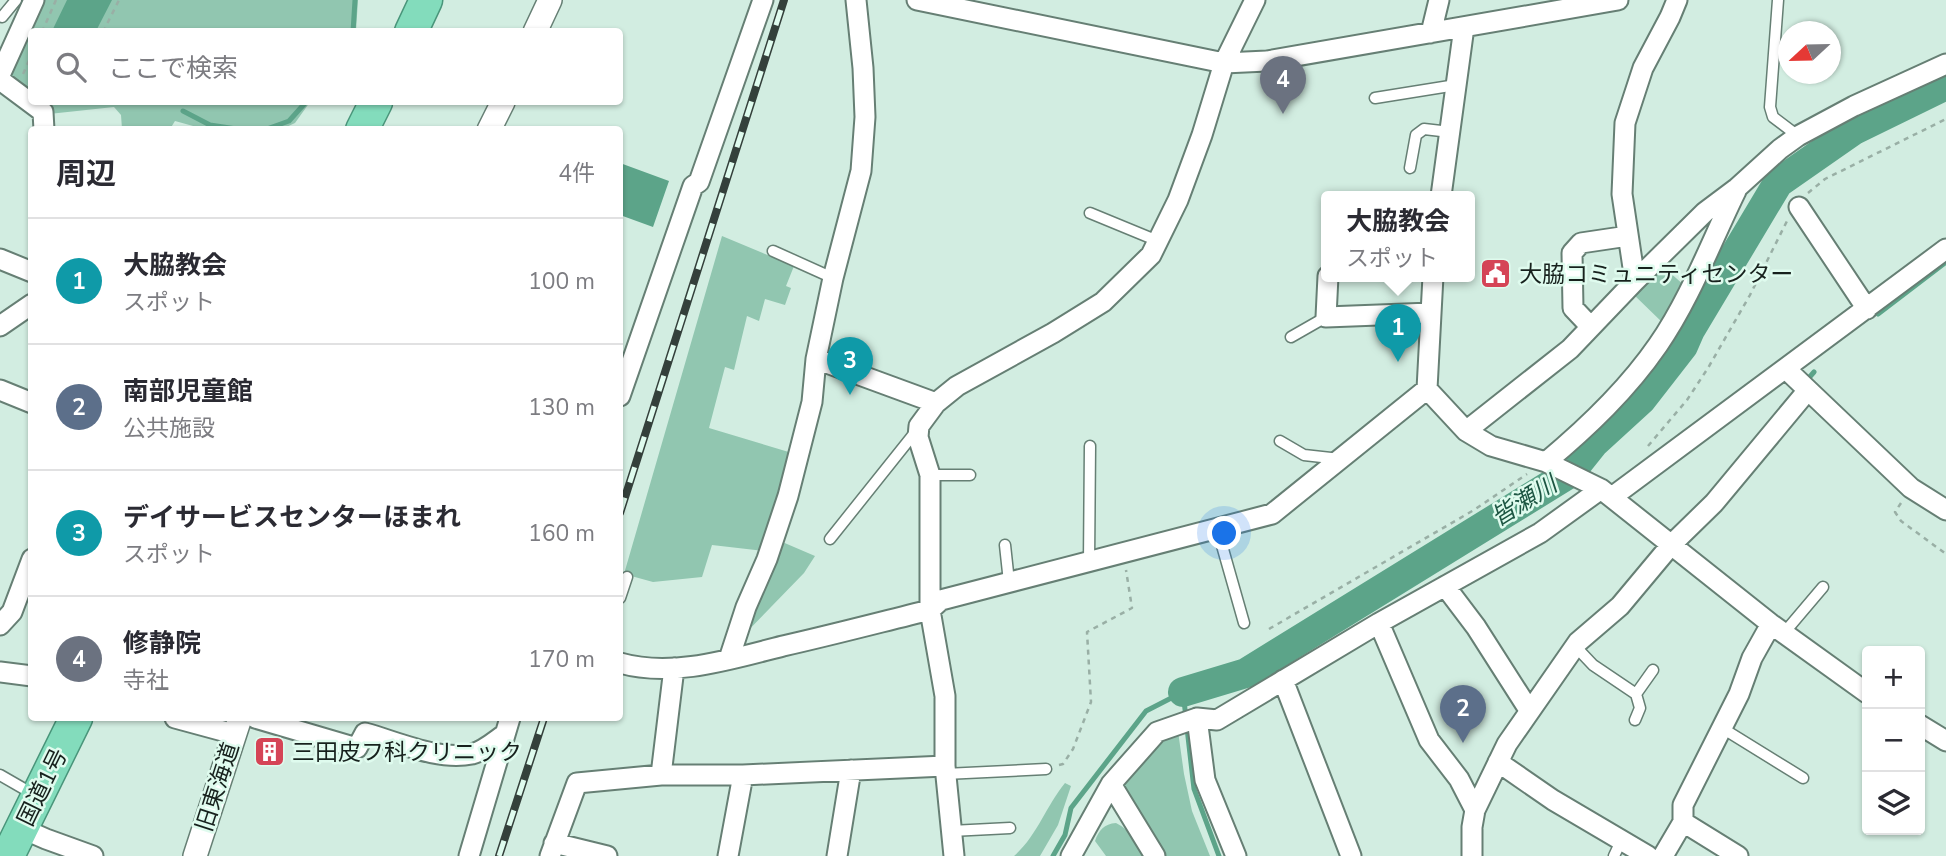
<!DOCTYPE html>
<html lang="ja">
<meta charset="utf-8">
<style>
:root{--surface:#fff;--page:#f2f2f3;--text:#2b2b33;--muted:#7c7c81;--line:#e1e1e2;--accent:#0f766e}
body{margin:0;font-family:"Nunito Sans","Noto Sans JP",sans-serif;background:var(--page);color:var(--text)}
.controls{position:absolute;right:21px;bottom:21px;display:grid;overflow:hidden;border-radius:7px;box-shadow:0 2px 5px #0004}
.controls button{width:63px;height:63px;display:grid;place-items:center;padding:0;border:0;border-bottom:2px solid var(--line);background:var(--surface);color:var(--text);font:35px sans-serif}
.compass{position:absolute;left:1778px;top:21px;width:63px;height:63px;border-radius:50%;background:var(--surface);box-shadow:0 2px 5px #0004;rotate:248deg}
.you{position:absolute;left:1225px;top:534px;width:24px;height:24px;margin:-18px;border:5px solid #fff;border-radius:50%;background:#1a73e8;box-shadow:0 0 0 10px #1a73e833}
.badge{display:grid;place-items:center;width:46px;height:46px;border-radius:50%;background:var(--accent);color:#fff;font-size:23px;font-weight:700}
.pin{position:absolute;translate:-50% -58px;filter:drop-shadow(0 2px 4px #0008)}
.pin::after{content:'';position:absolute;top:37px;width:24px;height:21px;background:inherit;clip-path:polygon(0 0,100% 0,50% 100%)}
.popup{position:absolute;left:1321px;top:191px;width:154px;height:91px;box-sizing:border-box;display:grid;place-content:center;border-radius:7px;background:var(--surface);filter:drop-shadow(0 2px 5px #0005);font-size:23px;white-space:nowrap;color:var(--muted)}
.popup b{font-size:26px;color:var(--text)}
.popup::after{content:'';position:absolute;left:50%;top:100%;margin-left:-14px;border:14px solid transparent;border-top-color:var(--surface)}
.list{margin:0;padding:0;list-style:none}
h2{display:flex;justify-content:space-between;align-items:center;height:91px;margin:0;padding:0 28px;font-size:30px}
h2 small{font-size:23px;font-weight:400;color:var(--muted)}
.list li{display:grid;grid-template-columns:46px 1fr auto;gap:21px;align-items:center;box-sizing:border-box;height:126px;padding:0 28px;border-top:2px solid var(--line)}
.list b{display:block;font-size:26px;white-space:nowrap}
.list p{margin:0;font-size:23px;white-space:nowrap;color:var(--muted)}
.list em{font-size:23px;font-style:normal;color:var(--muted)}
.icon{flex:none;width:38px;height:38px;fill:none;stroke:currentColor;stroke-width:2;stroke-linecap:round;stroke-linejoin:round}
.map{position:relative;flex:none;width:1946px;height:856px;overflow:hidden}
.search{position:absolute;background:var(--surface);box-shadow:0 2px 5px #0004;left:28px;top:28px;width:595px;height:77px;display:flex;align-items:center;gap:18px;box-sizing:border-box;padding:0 24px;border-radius:7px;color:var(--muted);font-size:26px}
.panel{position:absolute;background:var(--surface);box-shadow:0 2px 5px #0004;left:28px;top:126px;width:595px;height:595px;border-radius:7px}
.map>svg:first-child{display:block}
.green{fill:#91c6b0}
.water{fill:#5ca489}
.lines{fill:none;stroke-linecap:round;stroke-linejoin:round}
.stream{stroke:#5ca489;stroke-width:5}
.river{stroke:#5ca489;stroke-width:30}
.service-casing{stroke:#667f74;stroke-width:13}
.minor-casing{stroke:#667f74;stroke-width:23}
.tertiary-casing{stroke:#667f74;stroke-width:26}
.trunk-casing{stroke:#49957a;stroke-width:35}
.path{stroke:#99afa5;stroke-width:2.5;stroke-dasharray:5 5;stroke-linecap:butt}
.service{stroke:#fff;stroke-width:10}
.minor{stroke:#fff;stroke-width:19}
.tertiary{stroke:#fff;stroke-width:23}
.trunk{stroke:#83dcbc;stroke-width:32}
.rail-casing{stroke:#34403b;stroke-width:8}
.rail{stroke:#dffbee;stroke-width:5;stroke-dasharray:16;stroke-linecap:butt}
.labels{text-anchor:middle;stroke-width:5;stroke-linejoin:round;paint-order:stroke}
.poi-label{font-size:23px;fill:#17211d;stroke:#dffbee;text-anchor:start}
.street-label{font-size:23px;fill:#17211d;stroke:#dffbee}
.water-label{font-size:24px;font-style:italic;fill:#1c5542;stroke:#dffbee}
</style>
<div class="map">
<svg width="1946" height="856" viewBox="0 0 1946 856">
<rect width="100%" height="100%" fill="#d2ede1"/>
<path class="green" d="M43,0H358L356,31L32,32L31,100L7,79Z
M34,102H310L295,123L280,130L204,129L175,121L170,129H122L121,115L114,107L49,114Z
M722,236L794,266L786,286L791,288L785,305L765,299L759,321L747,316L734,370L725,367L709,428L792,453L764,551L712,545L702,577L653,582L624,574Z
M1659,263L1685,286L1666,326L1631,292Z
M780,541L815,556L804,573L738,641Z
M1178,731L1184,774L1192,811L1210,856H1163L1120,782L1155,740Z
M1065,783L1071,786L1058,825L1040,856H1014C1037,836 1046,806 1065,783Z
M1116,823C1131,831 1138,841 1144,856H1106L1095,841C1099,830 1104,824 1116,823Z"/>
<path class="water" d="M67,0H112L96,31H52Z
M620,163L669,181L653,227L620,215Z"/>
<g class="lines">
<path class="stream" d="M353,32L355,0
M183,111L210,125L243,130
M264,130L289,121L306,102
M1878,314L1946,262
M1807,380L1814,372
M1187,728L1194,789L1219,856
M1053,856L1065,835L1071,808L1146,711L1183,692L1186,718"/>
<path class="river" d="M1183,692L1246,673L1570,473L1594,443L1641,400L1683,346L1690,330L1778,183L1854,130L1946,85"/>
<defs>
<path id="service" d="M1778,0L1770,107L1773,117L1798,136
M2,17L16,0
M1375,98L1456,85
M1410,168L1416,135L1424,129L1450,132
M1090,213L1158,241
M773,251L833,278
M1291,337L1326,317
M1280,441L1304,455L1340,459
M930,475H970
M1217,528L1244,623
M830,539L917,430
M1005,545L1009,582
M1089,562L1090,446
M620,598L627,577
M1784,633L1823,587
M1575,646L1593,665L1636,694L1653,670
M1635,720L1640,708L1636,694
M1722,728L1803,778
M945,774L1046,769
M0,775L33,794
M951,831L1010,828
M1614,856L1622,839"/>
<path id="minor" d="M856,0L863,68L865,117L861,171L833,278L816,359L936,403
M917,0L1224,63L1267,61L1618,0
M1431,33L1439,0
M0,75L34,0
M0,80L43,112L44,130
M1441,196L1464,27
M1799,207L1867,309
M0,259L32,272
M1328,276L1326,317L1431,313
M1433,276L1427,389L1466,431L1491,446L1546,462L1601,489L1771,624L1867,693
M1635,281L1622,194L1625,123L1643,68L1670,17L1677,0
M0,326L32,304
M1591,327L1573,308L1572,253L1581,243L1628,236
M1786,369L1911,488L1946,510
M0,390L32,403
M620,396L693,186L699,182L763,0
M1466,431L1570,349L1635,281L1705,212L1737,188L1780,149L1798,136L1854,106L1946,64
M1546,462C1588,427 1627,390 1658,345C1690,299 1711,242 1736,191
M1612,497L1946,249
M1445,586L1476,627L1529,710
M1379,623L1429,740L1459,779L1475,810
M0,625L12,612L32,559
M729,659L746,607L767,559L788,496L812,402L816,359
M620,663C673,678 731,659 783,646C832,635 881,622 930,610L941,600L1272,514L1427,389
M0,672L32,676
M1283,680L1351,856
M175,718L234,734
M255,718L357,748L365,733C398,742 438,761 472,754C484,751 495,741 505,734
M1920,725L1946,741
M1498,762L1553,800L1648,856
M661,775L674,668
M1111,784L1155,856
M1683,822L1738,856
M21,828L46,839L93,856
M554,843L607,856
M469,856L510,718
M550,856L577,783L661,775H743L945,766
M728,856L743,775
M837,856L851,770
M954,856L945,766V696L930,610V475L918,437L919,426L936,403L957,386L1053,333L1103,302L1151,255L1178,200L1202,135L1224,63L1255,0
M1071,856L1111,784L1157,732L1197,718
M1236,856L1205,780L1197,718L1217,720L1379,623L1540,533L1601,489
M1472,856V827L1475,810L1507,744L1578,642L1620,606L1671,545L1714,503L1808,390
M1663,856L1683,822V805L1739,694L1752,658L1771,624"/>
<path id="tertiary" d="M535,32L550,0
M489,130L503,102
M195,856L240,718"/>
<path id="trunk" d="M411,32L426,0
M362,130L376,102
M8,856L76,718"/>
</defs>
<use href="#service" class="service-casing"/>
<use href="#minor" class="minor-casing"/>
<use href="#tertiary" class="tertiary-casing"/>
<use href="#trunk" class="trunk-casing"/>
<path class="path" d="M42,32L56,0
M103,32L119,0
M23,74L32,54
M1808,193L1825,179L1946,119
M1648,446L1687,400L1708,368L1750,295L1787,221
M1901,503L1895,512L1901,521L1946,554
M1269,629L1474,510L1527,474
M1059,765L1063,764L1073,749L1091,702L1087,632L1132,608L1126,570"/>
<use href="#service" class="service"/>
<use href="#minor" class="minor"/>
<use href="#tertiary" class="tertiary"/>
<use href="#trunk" class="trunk"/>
<defs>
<path id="rail" d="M620,513L784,0
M499,856L544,718"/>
</defs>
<use href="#rail" class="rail-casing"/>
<use href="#rail" class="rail"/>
</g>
<defs>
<symbol id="civic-square" viewBox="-11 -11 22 22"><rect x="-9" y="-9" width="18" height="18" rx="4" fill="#d54456" stroke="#dffbee"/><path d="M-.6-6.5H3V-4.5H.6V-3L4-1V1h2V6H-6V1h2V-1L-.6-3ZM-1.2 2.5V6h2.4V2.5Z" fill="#fff"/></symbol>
<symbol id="building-square" viewBox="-11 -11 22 22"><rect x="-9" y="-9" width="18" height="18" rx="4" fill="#d54456" stroke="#dffbee"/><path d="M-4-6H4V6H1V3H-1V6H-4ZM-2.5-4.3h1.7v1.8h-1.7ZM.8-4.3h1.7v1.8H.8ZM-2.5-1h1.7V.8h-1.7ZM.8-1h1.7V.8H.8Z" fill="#fff"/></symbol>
</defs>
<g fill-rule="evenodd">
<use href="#civic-square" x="1478" y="256" width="35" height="35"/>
<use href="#building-square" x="252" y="734" width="35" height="35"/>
</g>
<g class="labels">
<g class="poi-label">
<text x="1519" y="282">大脇コミュニティセンター</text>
<text x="292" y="760">三田皮フ科クリニック</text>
</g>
<g class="street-label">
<text transform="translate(42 787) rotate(-64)" y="8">国道1号</text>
<text transform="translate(217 787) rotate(-72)" y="8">旧東海道</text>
</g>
<g class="water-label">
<text transform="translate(1524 501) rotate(-32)" y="8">皆瀬川</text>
</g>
</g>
</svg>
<div class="controls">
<button>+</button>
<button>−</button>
<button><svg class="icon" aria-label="layers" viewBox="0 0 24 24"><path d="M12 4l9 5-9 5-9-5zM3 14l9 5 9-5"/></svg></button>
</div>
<svg class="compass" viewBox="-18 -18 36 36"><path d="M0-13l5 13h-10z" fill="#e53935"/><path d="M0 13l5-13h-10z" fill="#7c7c81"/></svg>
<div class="you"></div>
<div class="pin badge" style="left:1398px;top:362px;background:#0f9aa8">1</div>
<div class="popup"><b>大脇教会</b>スポット</div>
<div class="pin badge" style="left:1463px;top:743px;background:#5c6f8a">2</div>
<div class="pin badge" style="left:850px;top:395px;background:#0f9aa8">3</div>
<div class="pin badge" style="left:1283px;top:114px;background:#6b7280">4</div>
<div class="search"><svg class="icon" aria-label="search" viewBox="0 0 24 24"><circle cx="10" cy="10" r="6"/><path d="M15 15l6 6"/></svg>ここで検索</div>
<section class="panel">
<h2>周辺<small>4件</small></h2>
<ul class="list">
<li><span class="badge" style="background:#0f9aa8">1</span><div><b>大脇教会</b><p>スポット</p></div><em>100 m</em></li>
<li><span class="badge" style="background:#5c6f8a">2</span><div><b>南部児童館</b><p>公共施設</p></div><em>130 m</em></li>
<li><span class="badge" style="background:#0f9aa8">3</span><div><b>デイサービスセンターほまれ</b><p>スポット</p></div><em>160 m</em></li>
<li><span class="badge" style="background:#6b7280">4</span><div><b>修静院</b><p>寺社</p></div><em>170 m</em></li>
</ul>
</section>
</div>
